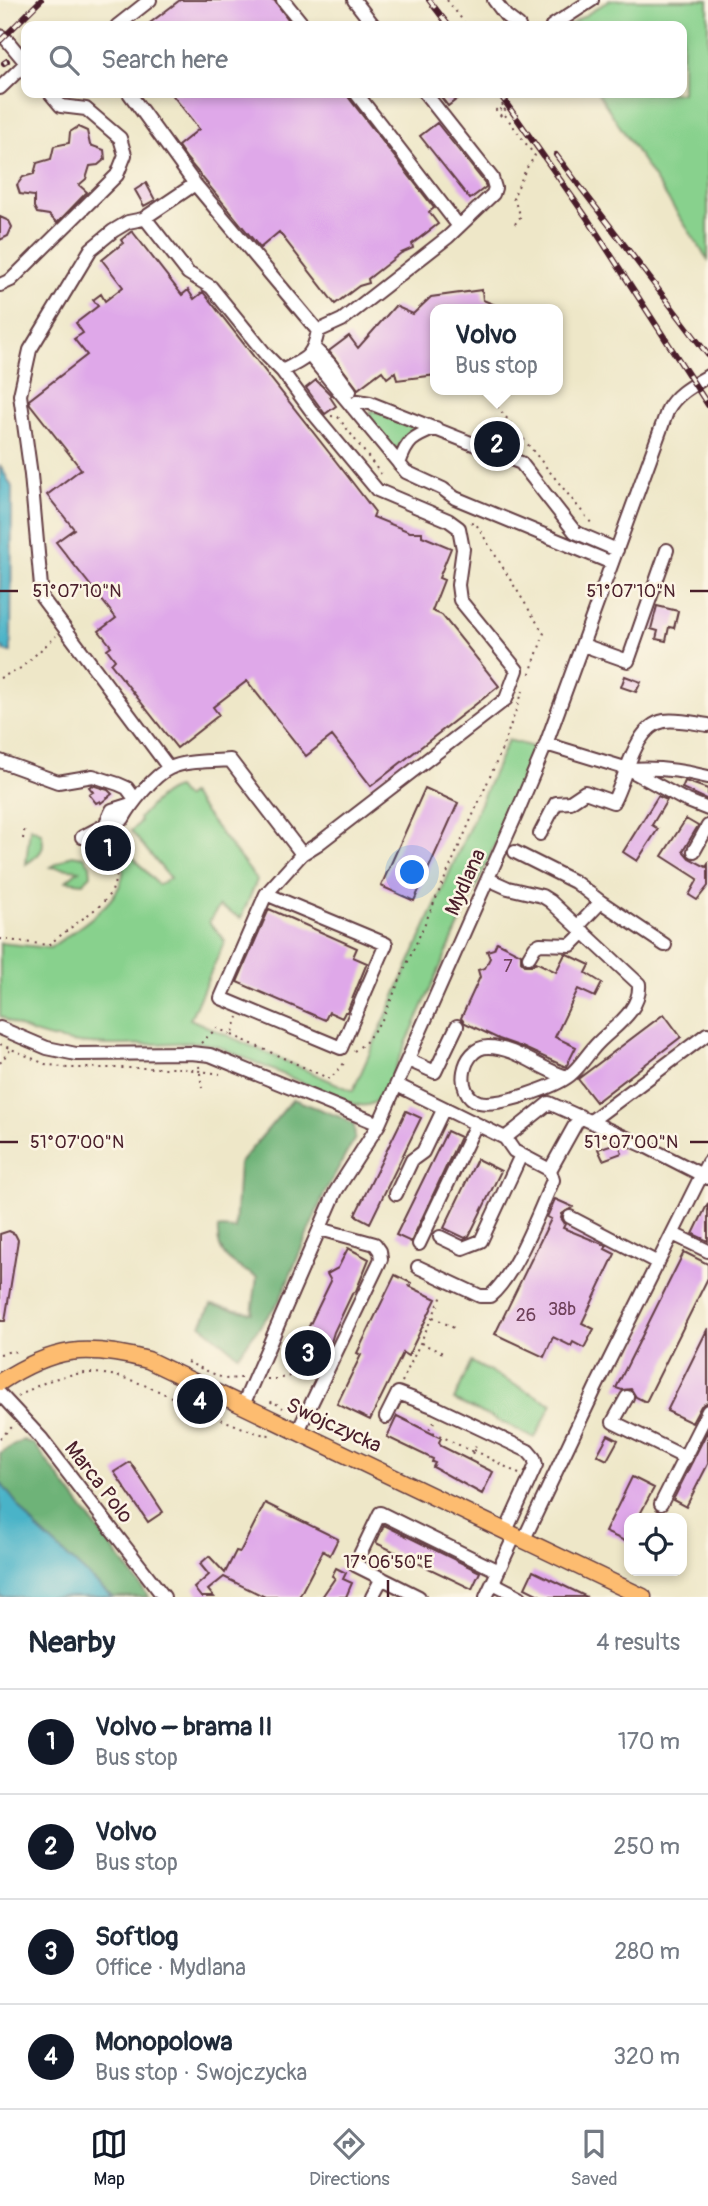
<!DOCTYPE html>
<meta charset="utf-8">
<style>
:root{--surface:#fff;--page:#f6f6f7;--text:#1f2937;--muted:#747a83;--line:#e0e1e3;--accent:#111827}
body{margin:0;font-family:Pangolin,sans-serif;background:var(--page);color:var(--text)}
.controls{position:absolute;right:21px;bottom:21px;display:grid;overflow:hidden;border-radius:14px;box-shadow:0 4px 10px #0003}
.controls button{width:63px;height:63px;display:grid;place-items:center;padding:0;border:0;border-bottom:2px solid var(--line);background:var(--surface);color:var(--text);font:35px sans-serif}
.you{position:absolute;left:413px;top:873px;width:24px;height:24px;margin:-18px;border:5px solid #fff;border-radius:50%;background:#1a73e8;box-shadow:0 0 0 10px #1a73e833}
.badge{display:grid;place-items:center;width:46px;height:46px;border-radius:50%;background:var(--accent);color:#fff;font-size:23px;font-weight:700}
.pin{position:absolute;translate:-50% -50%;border:4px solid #fff;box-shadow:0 2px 7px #0006}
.popup{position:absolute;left:430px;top:304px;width:133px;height:91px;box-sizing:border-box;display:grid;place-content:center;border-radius:14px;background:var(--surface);filter:drop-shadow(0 2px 5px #0005);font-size:23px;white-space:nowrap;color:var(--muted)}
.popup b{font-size:26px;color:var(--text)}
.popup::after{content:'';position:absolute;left:50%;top:100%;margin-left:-14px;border:14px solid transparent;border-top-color:var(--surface)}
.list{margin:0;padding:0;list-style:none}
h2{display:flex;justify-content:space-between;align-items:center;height:91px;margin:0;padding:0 28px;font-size:30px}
h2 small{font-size:23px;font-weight:400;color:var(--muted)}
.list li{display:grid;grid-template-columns:46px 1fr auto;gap:21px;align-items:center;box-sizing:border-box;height:105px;padding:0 28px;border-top:2px solid var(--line)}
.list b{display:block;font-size:26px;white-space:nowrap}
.list p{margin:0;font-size:23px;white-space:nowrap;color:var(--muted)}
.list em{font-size:23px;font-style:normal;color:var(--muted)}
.icon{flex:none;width:38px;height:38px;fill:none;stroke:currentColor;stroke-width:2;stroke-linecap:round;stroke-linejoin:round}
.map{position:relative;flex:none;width:708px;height:1597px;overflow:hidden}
.search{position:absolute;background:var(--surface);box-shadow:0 4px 10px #0003;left:21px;right:21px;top:21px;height:77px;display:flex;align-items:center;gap:18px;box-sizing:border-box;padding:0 24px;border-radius:14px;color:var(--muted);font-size:26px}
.sheet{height:511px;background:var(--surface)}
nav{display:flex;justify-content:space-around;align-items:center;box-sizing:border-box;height:98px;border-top:2px solid var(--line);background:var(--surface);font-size:19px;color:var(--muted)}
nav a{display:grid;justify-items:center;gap:4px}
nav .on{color:var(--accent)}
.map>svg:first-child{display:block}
.green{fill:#88d18d;stroke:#69785c;stroke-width:2}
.forest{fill:#6eb378;stroke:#5c6952;stroke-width:2}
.water{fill:#4ab3c8;stroke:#4a697a;stroke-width:2}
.building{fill:#dfa8e9}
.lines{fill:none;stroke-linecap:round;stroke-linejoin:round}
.minor-casing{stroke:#633d43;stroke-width:16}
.major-casing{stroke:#633d43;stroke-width:19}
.path{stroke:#633d43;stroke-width:2;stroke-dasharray:2 5;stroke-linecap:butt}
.minor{stroke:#fff;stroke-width:12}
.major{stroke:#fdbc70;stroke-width:16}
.rail-casing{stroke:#4a1f2b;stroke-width:6}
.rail{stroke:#fcf5e5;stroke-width:3.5;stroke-dasharray:10;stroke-linecap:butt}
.ticks{fill:none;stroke:#4a1f2b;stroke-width:2.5}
.labels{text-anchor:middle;stroke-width:5;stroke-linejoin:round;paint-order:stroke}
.number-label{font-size:18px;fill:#6f415a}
.street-label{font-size:21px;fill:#4a1f2b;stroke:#fcf5e5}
.ticks-label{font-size:18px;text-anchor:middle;fill:#4a1f2b;stroke:#fcf5e5;stroke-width:5;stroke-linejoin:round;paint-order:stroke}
</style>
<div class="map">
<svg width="708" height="1597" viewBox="0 0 708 1597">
<rect width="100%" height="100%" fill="#fcf5e5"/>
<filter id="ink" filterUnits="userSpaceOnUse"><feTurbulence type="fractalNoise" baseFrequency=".0143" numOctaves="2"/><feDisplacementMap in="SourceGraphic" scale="14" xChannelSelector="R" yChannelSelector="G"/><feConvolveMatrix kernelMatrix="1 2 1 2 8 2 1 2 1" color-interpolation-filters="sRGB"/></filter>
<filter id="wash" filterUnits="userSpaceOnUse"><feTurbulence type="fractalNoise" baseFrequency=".00686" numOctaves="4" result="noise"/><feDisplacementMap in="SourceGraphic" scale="28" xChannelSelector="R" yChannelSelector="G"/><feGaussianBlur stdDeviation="1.57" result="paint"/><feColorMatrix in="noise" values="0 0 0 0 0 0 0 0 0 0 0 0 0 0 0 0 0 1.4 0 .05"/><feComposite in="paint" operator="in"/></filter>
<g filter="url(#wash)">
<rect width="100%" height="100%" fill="#eee7c8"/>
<path class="green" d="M610,0H708V260L598,93H682V26H568Z
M372,410L413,426L414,429L403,439L396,450L367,418Z
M508,740L533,747L531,764L384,1093C374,1106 365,1108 350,1103L219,1047L198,1042C132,1044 58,1055 0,1016V943L50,948C73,931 119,905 123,874C124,864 120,852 119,841L158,885L170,878L131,831L140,822L139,818C150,807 162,791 177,788L185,798L190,794L257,880L241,918L219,906L209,922L225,941L190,1019L353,1091Z
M30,827L41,833C47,850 39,855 26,864Z
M72,855L84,857L90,865L91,875L83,883L66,881L79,870L51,867Z
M471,1362L552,1404L535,1438L454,1400Z"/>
<path class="forest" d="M293,1099L340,1117L354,1125L355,1138L324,1194L280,1300L238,1355L201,1325L211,1305L252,1313L257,1277C234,1265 216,1258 218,1228L235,1229L239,1164Z
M23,1440L34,1444L149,1597H112L36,1528L0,1482V1453Z"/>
<path class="water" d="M0,465L12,487L11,652L3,651L4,648L0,647Z
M0,1482L36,1528L112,1597H0Z"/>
<g id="blocks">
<path class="building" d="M180,0H274L293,26H146Z
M171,93H347L349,98L434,208L429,212L438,224L412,244L413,248L401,253L368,279L369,283L359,286L335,304L279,232L260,248L187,159L178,146L199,129Z
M438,93H465L448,106Z
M437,123L484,182L486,187L470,199L420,136Z
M78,127L87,131L90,145L104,150L105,159L98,165L90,166L86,179L79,185L87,192L57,223L49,215L37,213L34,207V196L20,194L17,185L23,177L34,174L37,163L51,159L54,146L69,143L70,132Z
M146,183L155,200L144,206L135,190Z
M0,217L9,221L12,227L8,236L0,240Z
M132,231L182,295L188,290L194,299L203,292L349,478L375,512L373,517L410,532H422V536L451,548L439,578L444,580L432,611L442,615L499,686L371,786L332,736L306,756L247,681L213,707L219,715L177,748L111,664L115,660L107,649L111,646L99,631L116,618L56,542L74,529L47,495L81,469L30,404L29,400L87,355L74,339L83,333L76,323L98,306L93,300L101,294L105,301L123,287L102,260L123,243L121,240Z
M482,290L483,300L505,309H436V375L397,380L395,372L387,378L382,371L358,389L329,351L349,336L358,348L395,306L413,314L431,297Z
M316,380L332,396L330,397L336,406L325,414L306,388Z
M657,606L678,611L674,628L669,627L666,641L656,639L658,631L651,629Z
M625,676L641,682L636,692L621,687Z
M685,781L708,789V800L682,788Z
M92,785L108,790L112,794L101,803L100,801L96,803L89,794L93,792L89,787Z
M425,788L458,803L414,901L381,886Z
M658,796L667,800L652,825L658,829L637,861L623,852Z
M686,819L698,826L683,851L689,858L706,867L708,864V886L697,900L689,895L698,879L662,856Z
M269,909L357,948L353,957L367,963L347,1012H345L342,1018L329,1012L325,1020L237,982Z
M497,942L521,954V961L525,965H533L536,962L556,972L565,954H567L590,965L586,973L602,983L595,997L578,989L555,1037L576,1047L566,1067L522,1047L499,1039L465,1023L461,1018L480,977L478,970L485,968L490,958L487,951L494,949Z
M664,1014L681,1037L596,1102L578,1079Z
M406,1111L421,1118L370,1223L355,1215Z
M447,1131L460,1137L411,1242L396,1235Z
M616,1143L619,1144L622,1153L603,1160L598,1149Z
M477,1159L501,1171L469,1236L465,1238L444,1228Z
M555,1199L573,1207L562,1214L561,1218L565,1224L563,1228L600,1243L607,1246L605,1249L615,1254L582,1323L594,1329L584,1348L573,1342L571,1346L553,1337L544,1357L495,1334L551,1219L547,1217Z
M708,1203V1241L693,1234Z
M9,1231L15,1234L18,1240L5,1321H0V1234Z
M348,1248L369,1259L356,1291L352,1294L334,1332L331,1342L327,1346L317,1366L295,1355L331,1281L327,1274L338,1268Z
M684,1252L708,1264V1278L646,1402L636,1397L631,1389L622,1390L616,1388Z
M395,1275L411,1283L409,1286L436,1299L408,1356L403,1353L370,1420L337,1404L361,1355L357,1353Z
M708,1328V1402L701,1406L692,1423L667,1411Z
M397,1416L441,1438L439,1442L441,1446L493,1472L482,1494L433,1467L435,1463L432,1462L433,1459L387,1437Z
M708,1430V1464L686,1507L673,1500Z
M608,1435L618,1440L607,1460L597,1455Z
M130,1462L163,1512L148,1522L114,1472Z
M632,1477L654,1488L638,1518H629V1543L605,1532Z
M265,1503L338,1539L330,1555L323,1551L299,1597H265L224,1577L208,1590L214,1597H201L194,1588L209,1575L200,1564L209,1556L225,1573L236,1551L240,1552Z
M384,1525L480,1572L472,1589L376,1543Z
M336,1568L346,1573L343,1579L352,1583L346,1597H322L335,1578L332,1576Z
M533,1571L587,1597H543L525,1588Z"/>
</g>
</g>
<g filter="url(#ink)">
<use href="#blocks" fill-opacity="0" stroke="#633d43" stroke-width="2"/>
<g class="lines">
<defs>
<path id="minor" d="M283,0L304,26
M354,0L374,26
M494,0L506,16L519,26
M117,26L150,0
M552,26L592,0
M0,36L6,39L26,63
M0,88L26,63
M129,93L195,184L318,331
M356,93L458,225
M145,218L188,273L211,287L267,356L282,371
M0,285L11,280L117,175L125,155L120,138L86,109L61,106L50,93
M318,331L342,320L448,237L493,194L495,188L492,178L425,93
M314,348L330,364L350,391
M310,356L406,472L443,489L455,498L612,563
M352,407L358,401L370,403L521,463L575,532L617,550
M399,464C407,440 413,437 436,428
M583,645L628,661L667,550
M546,744L628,769L683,799L708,809
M0,761L58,782L93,776L118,784L127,788L135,799
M169,768L42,598L31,475L20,395L30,350L91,249L113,231L128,222L143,219L195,184
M629,769C656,767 681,770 708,777
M105,825L112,810L131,804
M540,834L556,803L570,802L585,792L613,802C626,779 634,726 664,721C677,719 694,723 708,725
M82,837L105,825L123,819C131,804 154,775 170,768C187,760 212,762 230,760L302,854L318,844L506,699L517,670L460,600L458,585L463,549L459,528L448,520L377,490L313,413L282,371C306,358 312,359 318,331
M694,851L708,826
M515,852L575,882L601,902
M488,879L508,888L542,896L550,901L639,984C641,1010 615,1026 598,1043C588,1053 581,1066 570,1075C555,1087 498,1107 479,1102C453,1094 462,1047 488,1047C516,1047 541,1070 567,1077
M266,894L386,944L341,1048L221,998L266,894L302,854
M578,926L601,902L665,945
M529,957L535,947L540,944L571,945L584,932
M0,1028L47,1048L76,1054L191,1053L210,1055L379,1124
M408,1060L435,1072L457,1026
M397,1085L505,1138L549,1103L647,1147L708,1178
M591,1121L707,1034
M505,1138L514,1151L550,1170L580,1116
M396,1194L412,1160L423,1152L444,1108
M570,1217L658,1263
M673,1234L708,1251
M440,1237L463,1248L481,1241L521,1155
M419,1244L476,1124
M418,1267L480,1296H490C516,1274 539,1212 553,1180L550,1170
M0,1394L41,1438L164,1597
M627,1397L613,1422L686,1458
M243,1405L336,1191L379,1124L516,815L546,744L668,409C677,393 692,386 708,376
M386,1417L398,1393L435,1407L528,1451L534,1458L536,1465L506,1531
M298,1431L381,1259L380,1251L375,1244L320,1229
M661,1504L708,1411
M524,1539L596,1387L708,1162
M493,1583L520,1597
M372,1597L382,1578
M419,1597L355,1565L380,1513L498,1571
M486,1597L515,1535"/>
<path id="major" d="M0,1382C54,1347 86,1344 148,1360L643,1597"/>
</defs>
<use href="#minor" class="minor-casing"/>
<use href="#major" class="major-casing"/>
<path class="path" d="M447,0L467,26
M515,224L521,216L513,198L526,169L535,156L505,115L502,117L496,110L499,107L502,112L505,110L501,106L518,93L521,97L524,95L522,93
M484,390L592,524
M331,416L338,417L381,474
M471,522L476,524L544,634L529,676
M0,678L21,668L56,636
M23,839L25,826
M0,939L48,945L102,904L112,891L118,871L115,846L110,838
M232,1035L330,1079L346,1061
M201,1043L217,1028L232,1035L238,1017
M0,1044L45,1064L67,1068H180L220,1074
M354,1051L365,1043L383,1018L500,754L523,691
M0,1063L10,1050
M199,1066L202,1088
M433,1317L454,1328
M421,1343L445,1354
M0,1354L12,1351L20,1353
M187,1362L225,1379L241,1378
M267,1379H276L313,1371
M402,1382L442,1296
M18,1397C100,1344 148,1391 225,1421C240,1426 256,1435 271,1435
M271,1403L272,1401L283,1408
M434,1422L429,1430L473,1452
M0,1438L12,1427
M474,1450L519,1474
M469,1460L478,1442"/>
<use href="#minor" class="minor"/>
<use href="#major" class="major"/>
<defs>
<path id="rail" d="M429,0L449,26
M0,41L41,0
M4,63L7,61
M499,93L587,218L708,405
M556,155L708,355"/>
</defs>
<use href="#rail" class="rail-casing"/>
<use href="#rail" class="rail"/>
</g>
</g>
<path class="ticks" d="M0,591H18M690,591H708M0,1142H18M690,1142H708M388,1580V1597"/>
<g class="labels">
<g class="number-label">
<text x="508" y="972">7</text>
<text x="562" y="1315">38b</text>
<text x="526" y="1321">26</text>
</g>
<g class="street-label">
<text transform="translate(465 882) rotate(-66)" y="7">Mydlana</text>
<text transform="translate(334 1425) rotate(25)" y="7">Swojczycka</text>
<text transform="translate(99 1482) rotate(52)" y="7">Marca Polo</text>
</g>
</g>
<g class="ticks-label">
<text x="77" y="597">51°07'10"N</text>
<text x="631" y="597">51°07'10"N</text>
<text x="77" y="1148">51°07'00"N</text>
<text x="631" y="1148">51°07'00"N</text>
<text x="388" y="1568">17°06'50"E</text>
</g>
</svg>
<div class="controls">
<button><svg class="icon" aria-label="locate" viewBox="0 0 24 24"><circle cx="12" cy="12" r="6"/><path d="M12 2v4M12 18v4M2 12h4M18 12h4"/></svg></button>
</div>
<div class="you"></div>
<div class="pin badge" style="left:108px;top:848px">1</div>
<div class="pin badge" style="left:497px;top:444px">2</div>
<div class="popup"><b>Volvo</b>Bus stop</div>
<div class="pin badge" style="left:308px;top:1353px">3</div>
<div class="pin badge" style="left:200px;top:1401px">4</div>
<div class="search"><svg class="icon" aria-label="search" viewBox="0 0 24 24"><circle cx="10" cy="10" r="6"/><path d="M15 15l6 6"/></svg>Search here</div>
</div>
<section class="sheet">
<h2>Nearby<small>4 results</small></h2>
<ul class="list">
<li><span class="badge">1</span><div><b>Volvo – brama II</b><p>Bus stop</p></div><em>170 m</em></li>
<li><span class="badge">2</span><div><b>Volvo</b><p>Bus stop</p></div><em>250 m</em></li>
<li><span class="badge">3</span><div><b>Softlog</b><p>Office · Mydlana</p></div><em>280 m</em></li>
<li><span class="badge">4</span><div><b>Monopolowa</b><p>Bus stop · Swojczycka</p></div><em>320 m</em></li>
</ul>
</section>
<nav>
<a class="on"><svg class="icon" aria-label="map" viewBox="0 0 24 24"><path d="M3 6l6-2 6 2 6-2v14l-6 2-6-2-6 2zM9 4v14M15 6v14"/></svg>Map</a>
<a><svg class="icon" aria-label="directions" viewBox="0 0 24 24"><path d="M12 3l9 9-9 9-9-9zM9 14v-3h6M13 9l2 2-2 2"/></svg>Directions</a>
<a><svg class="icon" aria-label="saved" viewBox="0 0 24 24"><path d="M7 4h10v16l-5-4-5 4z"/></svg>Saved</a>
</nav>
